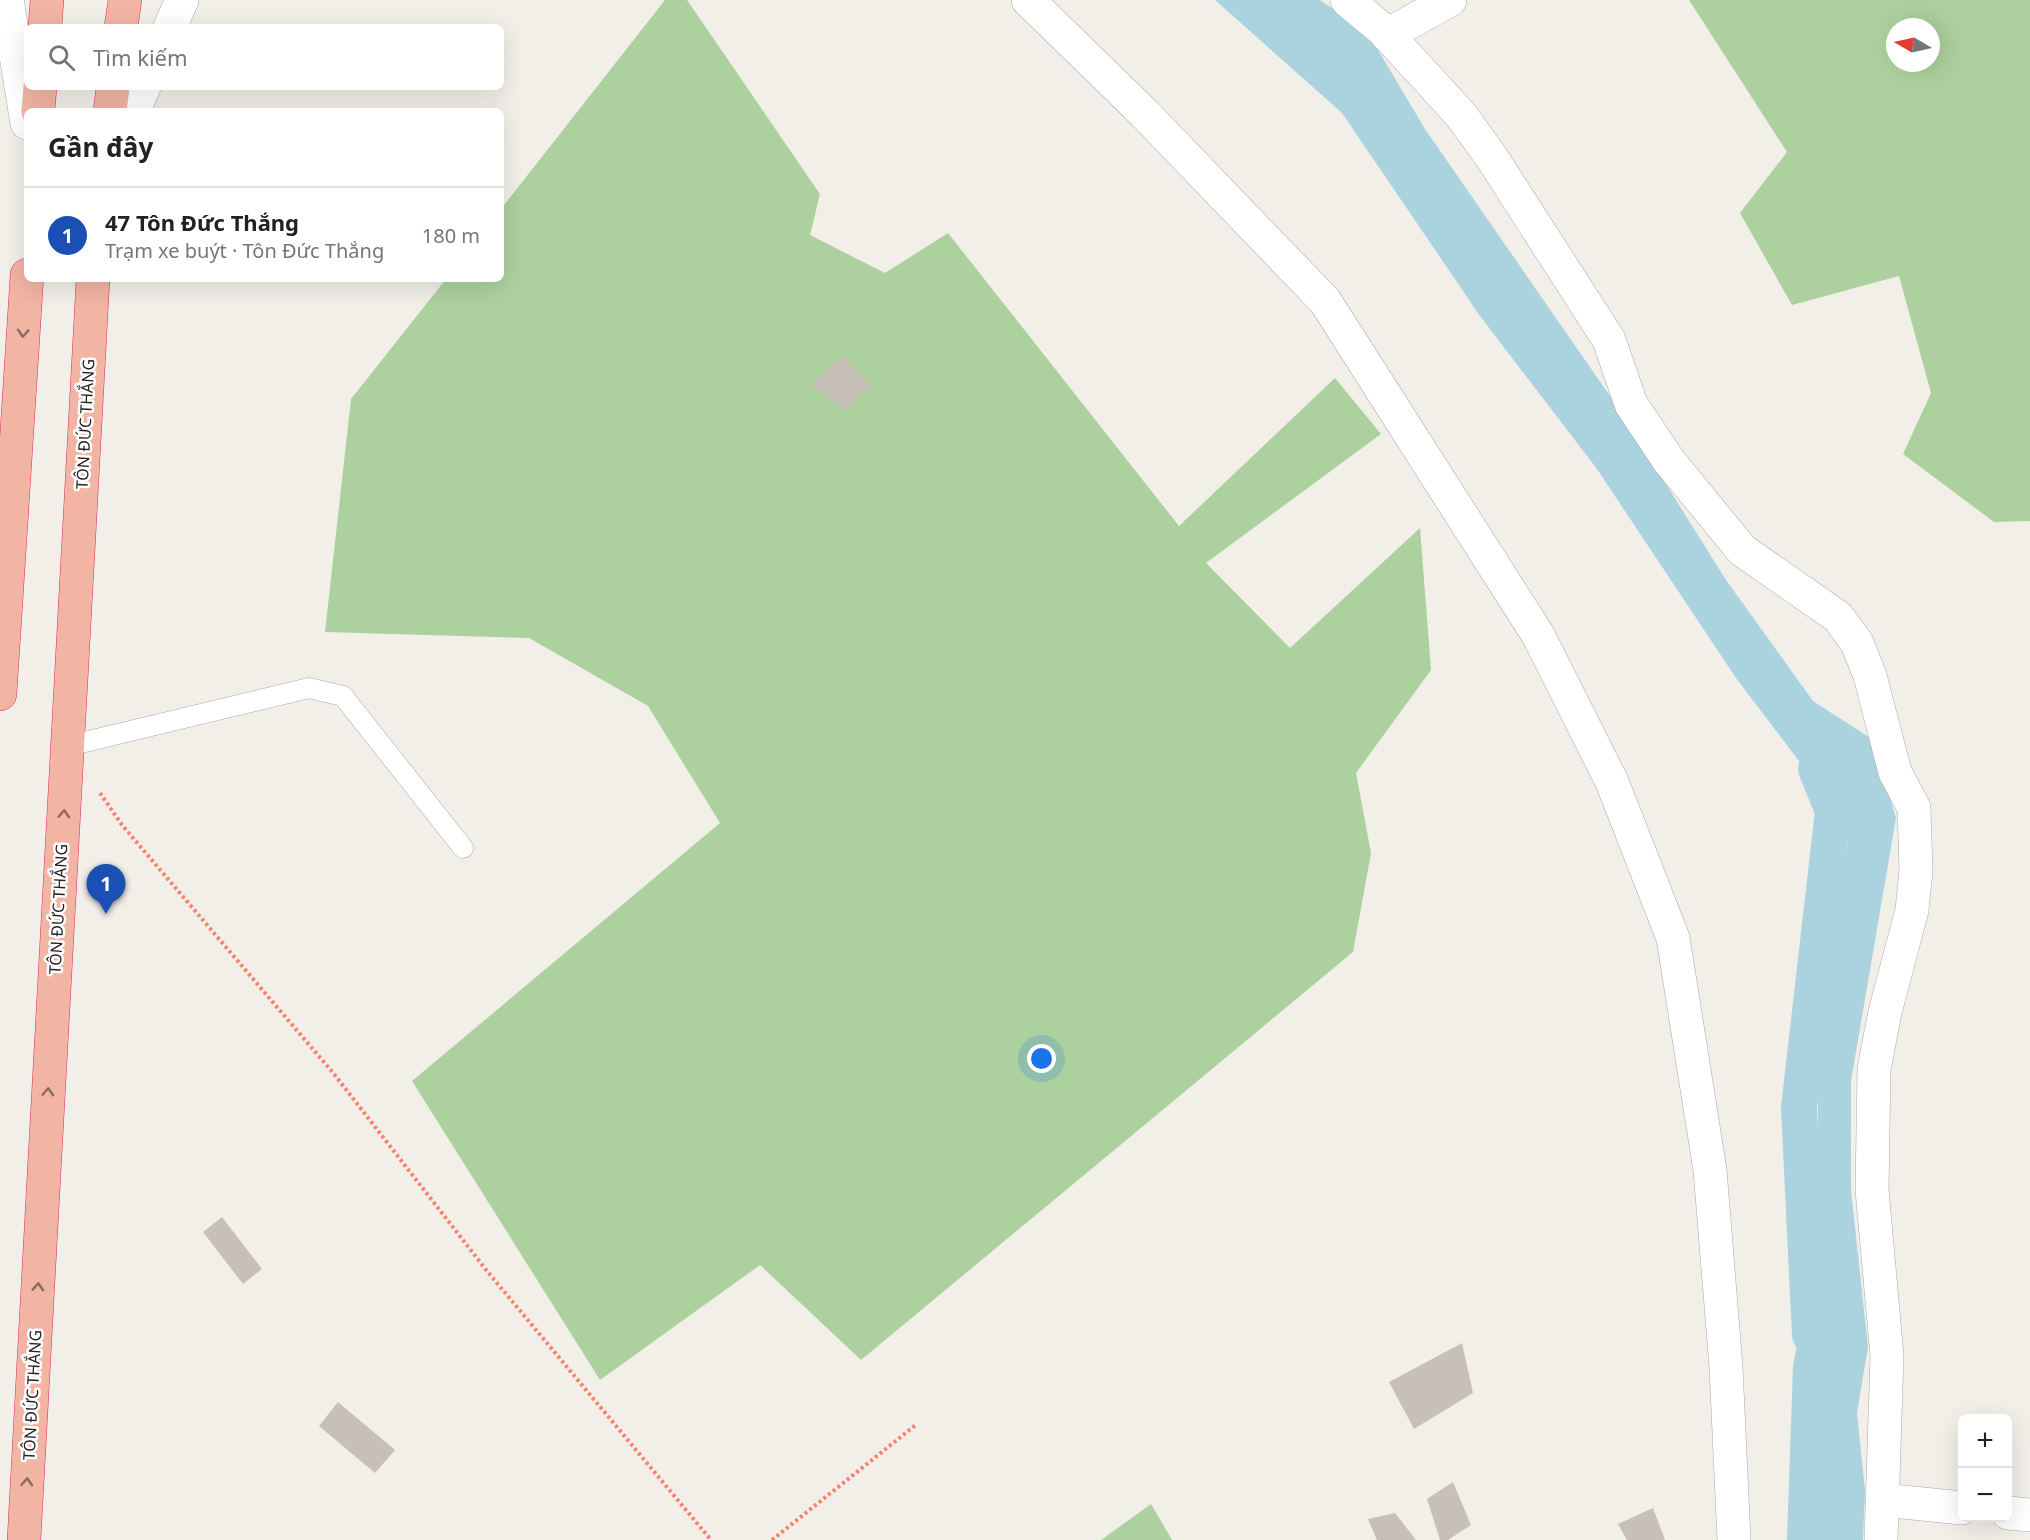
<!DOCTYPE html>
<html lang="vi">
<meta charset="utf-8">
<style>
:root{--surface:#fff;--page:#f2f2f2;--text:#222;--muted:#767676;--line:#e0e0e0;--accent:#ea580c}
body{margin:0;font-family:"Noto Sans",sans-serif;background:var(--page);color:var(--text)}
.controls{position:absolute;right:18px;bottom:18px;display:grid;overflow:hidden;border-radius:9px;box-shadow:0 6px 24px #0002}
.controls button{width:54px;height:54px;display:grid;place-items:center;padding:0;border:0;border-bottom:2px solid var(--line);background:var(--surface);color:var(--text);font:30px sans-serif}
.compass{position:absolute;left:1886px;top:18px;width:54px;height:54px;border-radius:50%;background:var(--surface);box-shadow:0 6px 24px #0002;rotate:279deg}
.you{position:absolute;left:1042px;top:1059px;width:21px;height:21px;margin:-15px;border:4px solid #fff;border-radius:50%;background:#1a73e8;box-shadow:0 0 0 9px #1a73e833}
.badge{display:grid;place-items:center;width:39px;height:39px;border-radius:50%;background:var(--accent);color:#fff;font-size:20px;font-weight:700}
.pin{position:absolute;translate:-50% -50px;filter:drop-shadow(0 2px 3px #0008)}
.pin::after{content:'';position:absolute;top:32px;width:21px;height:18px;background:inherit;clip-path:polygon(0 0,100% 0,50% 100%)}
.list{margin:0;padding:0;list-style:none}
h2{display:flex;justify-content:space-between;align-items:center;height:78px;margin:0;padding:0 24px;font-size:26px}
h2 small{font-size:20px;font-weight:400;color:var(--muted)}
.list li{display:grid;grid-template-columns:39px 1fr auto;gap:18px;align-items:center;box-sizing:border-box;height:96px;padding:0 24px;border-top:2px solid var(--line)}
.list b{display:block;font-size:22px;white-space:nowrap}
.list p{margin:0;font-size:20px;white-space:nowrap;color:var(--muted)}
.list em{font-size:20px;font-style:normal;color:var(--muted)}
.icon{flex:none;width:33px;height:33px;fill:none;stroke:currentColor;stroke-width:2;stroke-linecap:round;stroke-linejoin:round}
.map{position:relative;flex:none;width:2030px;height:1540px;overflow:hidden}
.search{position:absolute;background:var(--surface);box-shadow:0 6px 24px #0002;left:24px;top:24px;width:480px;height:66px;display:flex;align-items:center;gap:15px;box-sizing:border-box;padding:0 21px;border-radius:9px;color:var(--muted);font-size:22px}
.panel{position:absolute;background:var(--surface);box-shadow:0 6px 24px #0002;left:24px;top:108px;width:480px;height:174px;border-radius:9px}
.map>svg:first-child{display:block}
.forest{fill:#add19e;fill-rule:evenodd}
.water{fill:#aad3df}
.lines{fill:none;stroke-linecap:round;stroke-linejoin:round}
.canal{stroke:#aad3df;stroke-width:36}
.building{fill:#c7bfb8}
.service-casing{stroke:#a9a9a9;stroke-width:21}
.minor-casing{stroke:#a9a9a9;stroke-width:34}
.trunk-casing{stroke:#dc2a67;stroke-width:34}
.path{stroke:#fa8072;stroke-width:4;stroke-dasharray:3 3;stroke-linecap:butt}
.service{stroke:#fff;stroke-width:20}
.minor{stroke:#fff;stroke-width:33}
.trunk{stroke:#f2b4a3;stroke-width:33}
.oneway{stroke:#8a6b62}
.labels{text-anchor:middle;stroke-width:5;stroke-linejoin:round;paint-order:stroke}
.street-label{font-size:16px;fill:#222;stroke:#fff}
</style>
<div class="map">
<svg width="2030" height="1540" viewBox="0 0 2030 1540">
<rect width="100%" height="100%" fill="#f2efe9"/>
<path class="forest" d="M665,0H687L820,194L810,235L885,273L948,233L1179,526L1335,378L1381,434L1206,563L1290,648L1420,528L1431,670L1356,773L1371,853L1353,952L861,1360L760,1265L600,1380L412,1081L720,823L648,706L529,638L325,632L351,399L446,279H501V209Z
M1689,0H2030V521L1994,522L1903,454L1931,393L1899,276L1792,305L1740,213L1787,152ZM1895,27H1931V63H1895Z
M1151,1504L1172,1540H1101Z"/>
<path class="water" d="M1215,0H1320L1368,33L1425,129L1619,409L1726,580L1813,701L1872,739L1896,818L1851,1081V1190L1868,1347L1857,1413L1865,1490L1863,1540H1787L1793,1366L1818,1235V1042L1848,840L1802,765L1736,678L1597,469L1480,316L1342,113Z"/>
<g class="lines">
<path class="canal" d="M1810,1335L1799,1108L1833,811L1816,769"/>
</g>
<path class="building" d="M843,357L871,385L845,410L810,384Z
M222,1217L262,1269L243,1284L203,1232Z
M1462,1343L1473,1393L1414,1429L1389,1382Z
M338,1402L395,1450L375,1473L319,1426Z
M1453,1482L1471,1525L1448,1540H1440L1427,1499Z
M1653,1508L1665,1540H1627L1618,1524Z
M1395,1513L1416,1540H1377L1368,1519Z"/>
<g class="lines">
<defs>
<path id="service" d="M68,746L309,688L343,696L463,848"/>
<path id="minor" d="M7,0L27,123
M1028,0L1144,113L1325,301L1538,635L1612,782L1673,938L1710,1170L1726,1367L1734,1540
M1347,0L1383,30L1461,115L1492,158L1609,340L1631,404L1669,461L1742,550L1838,617L1857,643L1870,676L1895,772L1914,808L1916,871L1912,910L1885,1012L1874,1069L1872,1190L1887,1356L1881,1540
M170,27L182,0
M1387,35L1450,0
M133,111L144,87
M1883,1500L1962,1508
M2008,1513L2030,1515"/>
<path id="trunk" d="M45,27L47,0
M121,27L125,0
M38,111L40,87
M110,111L113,87
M0,694L27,275
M24,1540L93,279"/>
</defs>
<use href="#service" class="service-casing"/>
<use href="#minor" class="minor-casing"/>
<use href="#trunk" class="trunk-casing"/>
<path class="path" d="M100,793L122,825L334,1074L487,1271L711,1540
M772,1540L917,1424"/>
<use href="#service" class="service"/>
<use href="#minor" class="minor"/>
<use href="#trunk" class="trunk"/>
</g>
<defs><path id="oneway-chevron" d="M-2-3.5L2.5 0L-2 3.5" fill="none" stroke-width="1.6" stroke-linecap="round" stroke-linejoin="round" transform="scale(1.5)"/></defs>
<g class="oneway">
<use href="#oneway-chevron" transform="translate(23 333) rotate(94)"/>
<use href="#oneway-chevron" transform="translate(64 814) rotate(-87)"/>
<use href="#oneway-chevron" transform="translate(48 1092) rotate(-87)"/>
<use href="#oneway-chevron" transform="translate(38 1287) rotate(-87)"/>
<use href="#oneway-chevron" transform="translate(27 1482) rotate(-87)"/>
</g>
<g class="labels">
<g class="street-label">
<text transform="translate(85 424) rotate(-87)" y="6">TÔN ĐỨC THẮNG</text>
<text transform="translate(58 909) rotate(-87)" y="6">TÔN ĐỨC THẮNG</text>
<text transform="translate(32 1395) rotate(-87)" y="6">TÔN ĐỨC THẮNG</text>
</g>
</g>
</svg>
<div class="controls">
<button>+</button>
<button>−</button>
</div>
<svg class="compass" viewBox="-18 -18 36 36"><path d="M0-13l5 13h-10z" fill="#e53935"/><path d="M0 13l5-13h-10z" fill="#767676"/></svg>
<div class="you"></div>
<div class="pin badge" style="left:106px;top:914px;background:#1a4fb4">1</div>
<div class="search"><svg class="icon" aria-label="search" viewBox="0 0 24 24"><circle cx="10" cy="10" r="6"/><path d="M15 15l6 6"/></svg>Tìm kiếm</div>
<section class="panel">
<h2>Gần đây<small></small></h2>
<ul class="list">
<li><span class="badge" style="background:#1a4fb4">1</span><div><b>47 Tôn Đức Thắng</b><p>Trạm xe buýt · Tôn Đức Thắng</p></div><em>180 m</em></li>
</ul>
</section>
</div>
